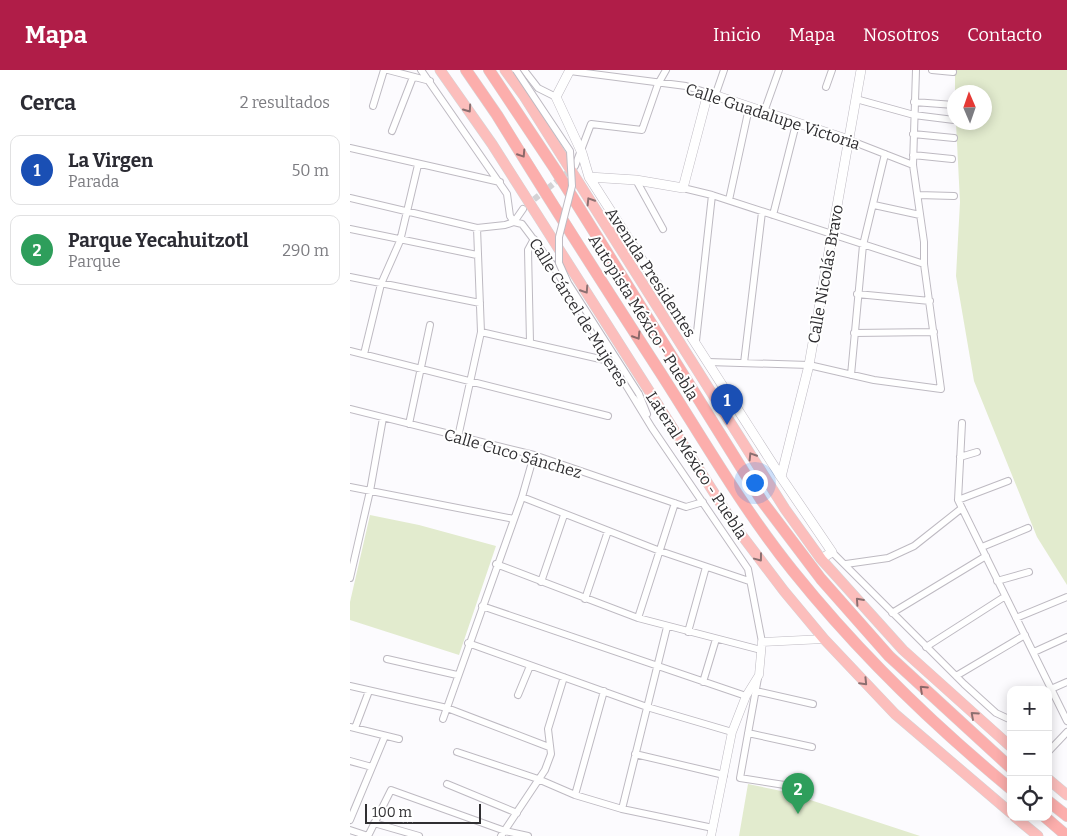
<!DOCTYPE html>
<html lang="es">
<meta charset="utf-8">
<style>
:root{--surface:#fff;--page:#f2f2f3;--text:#2b2b33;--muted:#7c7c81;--line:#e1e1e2;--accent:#b01d48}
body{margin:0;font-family:Bitter,serif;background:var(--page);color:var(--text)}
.controls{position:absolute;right:15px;bottom:15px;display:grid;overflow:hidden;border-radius:10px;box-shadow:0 2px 12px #0003}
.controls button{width:45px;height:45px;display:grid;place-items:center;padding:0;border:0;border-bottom:1px solid var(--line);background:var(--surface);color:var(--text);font:25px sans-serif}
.compass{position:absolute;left:597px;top:15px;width:45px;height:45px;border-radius:50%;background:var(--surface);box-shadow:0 2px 12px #0003;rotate:358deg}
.scale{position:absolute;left:15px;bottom:12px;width:116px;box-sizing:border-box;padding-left:5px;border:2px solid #302f32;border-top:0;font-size:14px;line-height:18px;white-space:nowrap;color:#302f32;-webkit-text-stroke:4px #fff;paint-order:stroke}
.you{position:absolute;left:404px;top:412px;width:18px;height:18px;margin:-12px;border:4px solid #fff;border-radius:50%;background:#1a73e8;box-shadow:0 0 0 8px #1a73e833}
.badge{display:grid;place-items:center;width:32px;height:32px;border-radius:50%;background:var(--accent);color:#fff;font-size:16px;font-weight:700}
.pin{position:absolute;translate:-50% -41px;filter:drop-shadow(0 1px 2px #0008)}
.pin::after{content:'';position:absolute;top:26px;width:18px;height:15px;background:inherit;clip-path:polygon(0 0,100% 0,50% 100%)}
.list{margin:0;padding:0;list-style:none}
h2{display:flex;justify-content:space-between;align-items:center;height:65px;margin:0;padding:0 20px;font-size:21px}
h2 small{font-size:16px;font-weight:400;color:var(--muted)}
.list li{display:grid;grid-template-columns:32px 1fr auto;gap:15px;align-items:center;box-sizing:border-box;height:70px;margin:0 10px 10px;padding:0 10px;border:1px solid var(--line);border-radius:10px}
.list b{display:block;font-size:19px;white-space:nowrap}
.list p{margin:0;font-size:16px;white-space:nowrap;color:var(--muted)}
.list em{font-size:16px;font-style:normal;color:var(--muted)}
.icon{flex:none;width:28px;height:28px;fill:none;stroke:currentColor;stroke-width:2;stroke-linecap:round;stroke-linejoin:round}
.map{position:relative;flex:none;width:717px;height:766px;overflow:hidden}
header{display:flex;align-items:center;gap:30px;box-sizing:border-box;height:70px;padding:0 25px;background:var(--accent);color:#fff}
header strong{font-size:24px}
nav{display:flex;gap:28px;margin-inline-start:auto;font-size:18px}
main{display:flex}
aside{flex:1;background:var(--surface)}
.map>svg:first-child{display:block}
.green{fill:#e2ebce}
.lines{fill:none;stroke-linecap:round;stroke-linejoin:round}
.minor-tunnel{stroke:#d3d2d5;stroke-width:6;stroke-dasharray:6 3;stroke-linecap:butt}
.minor-casing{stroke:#bebac2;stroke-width:8}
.tertiary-casing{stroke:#bebac2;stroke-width:9}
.secondary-casing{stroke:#bebac2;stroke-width:10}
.trunk-casing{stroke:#d6d5d6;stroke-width:11}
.motorway-casing{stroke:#d6d5d6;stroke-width:12}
.minor{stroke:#fff;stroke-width:6}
.tertiary{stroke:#fff;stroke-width:8}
.secondary{stroke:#fff;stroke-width:9}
.trunk{stroke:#fcbebc;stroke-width:10}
.motorway{stroke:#fcaeac;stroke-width:11}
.minor-bridge-casing{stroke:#bebac2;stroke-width:8;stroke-linecap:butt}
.minor-bridge{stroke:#fff;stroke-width:6}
.oneway{stroke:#8c6f70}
.oneway2{stroke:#8c6869}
.labels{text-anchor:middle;stroke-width:4;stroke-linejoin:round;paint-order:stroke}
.street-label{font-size:16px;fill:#302f32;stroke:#fff}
</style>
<header>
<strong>Mapa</strong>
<nav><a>Inicio</a><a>Mapa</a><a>Nosotros</a><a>Contacto</a></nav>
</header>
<main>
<aside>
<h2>Cerca<small>2 resultados</small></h2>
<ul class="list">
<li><span class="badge" style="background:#1a4fb4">1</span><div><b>La Virgen</b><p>Parada</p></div><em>50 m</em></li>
<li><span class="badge" style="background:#2e9e5b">2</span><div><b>Parque Yecahuitzotl</b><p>Parque</p></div><em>290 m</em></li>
</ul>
</aside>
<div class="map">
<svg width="717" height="766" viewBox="0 0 717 766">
<rect width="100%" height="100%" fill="#fcfbfe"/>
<path class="green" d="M605,0H717V515L687,467L624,311L606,206L610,132L606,53L634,52V22H605Z
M20,445L69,455L146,476L109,585L0,550V532Z
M398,714L436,722L570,766H389Z"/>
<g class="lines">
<path class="minor-tunnel" d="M177,135L222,99"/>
<defs>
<path id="minor" d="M38,0L80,11
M71,0L157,124L160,146L164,152
M174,0L188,18L206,27
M582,0L603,2
M220,1L336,16L358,23
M476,17L482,0
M365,26L374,0
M506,29L564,45L604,50
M564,32L604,35
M23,36L34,0
M414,42L429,0
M42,61L63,7
M563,64L604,68
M499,70L563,95
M0,78L150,112
M563,85L602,89
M225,96L241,54L292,60L308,14L316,0
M286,110L313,159
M333,118L362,125L574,194
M568,125L604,126
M0,128L127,158L155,155L164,152L173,139
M379,130L399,38
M524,135L570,145
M423,145L446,54
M164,152L172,154L202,194L302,358L398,499L412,572
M0,159L127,185
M0,207L130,233
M507,224L580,231
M131,262L259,291
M504,263L584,262
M346,271L362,125
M180,272L178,180L184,169
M0,281L258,346
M14,284L31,214L50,171L68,95
M358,292L459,295L524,310L591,319L574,194V172L563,95L566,0
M394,293L412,142
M501,305L513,175L535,84
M289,324L297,344
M0,339L184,385L336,437L353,432
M612,353L608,430L717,651
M59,354L80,255
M108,367L131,262L127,158
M610,387L627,382
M0,417L164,449
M172,427L310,481L399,511
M608,430L658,411
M632,477L678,458
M482,482L614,614L646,643L661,650
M146,494L288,548L411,580
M496,494L538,488L564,476L612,438
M0,508L20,421L33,348
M647,511L679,502
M191,512L214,445
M235,529L258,461
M132,536L396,626
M542,543L636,486
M288,548L325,433
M666,548L717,527
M338,562L356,497
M118,573L297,637L382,662
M576,577L654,527
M684,582L717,567
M37,589L107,605
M606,606L675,565
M408,608L390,708L441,716
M353,612L366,569
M0,616L97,638L199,677
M701,619L717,612
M406,621L463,634
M168,625L180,596
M93,649L172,427L184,385
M0,657L49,669
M5,658L19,621
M398,663L462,677
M107,682L188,709L225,725L272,739L363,758
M698,682L717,662
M285,684L374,705
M0,691L22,697
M97,714L167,743
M225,725L254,621
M272,739L317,557
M0,750L35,666
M24,753L69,766
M0,760L18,766L41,720L155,761L178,766
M151,766L195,700L201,684L198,659L214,607"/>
<path id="tertiary" d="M361,766L382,662L396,626L409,605L412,572L474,569"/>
<path id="secondary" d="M220,0L206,27L232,83L239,107L431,407L482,482L471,489
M239,107L286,110L333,118L358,23L499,70
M431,407L459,295L511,0"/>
<path id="trunk" d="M90,0L142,74L387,459L434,521L474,569L545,644L661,743
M155,0L174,26L435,439L471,489L553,580L661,677
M698,709L717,725
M665,747L688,766"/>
<path id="motorway" d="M116,0L147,45C200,131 255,217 310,302C353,369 393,439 443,501C508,582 581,653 661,719
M139,0L205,99L412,431L471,509L539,586L661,698
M698,731L717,746
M695,747L717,766"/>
</defs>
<use href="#minor" class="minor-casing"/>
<use href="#tertiary" class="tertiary-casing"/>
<use href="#secondary" class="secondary-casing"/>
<use href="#trunk" class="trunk-casing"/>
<use href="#motorway" class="motorway-casing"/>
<use href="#minor" class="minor"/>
<use href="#tertiary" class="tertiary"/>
<use href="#secondary" class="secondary"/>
<use href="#trunk" class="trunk"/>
<use href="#motorway" class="motorway"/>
<defs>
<path id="minor-bridge" d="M166,0L220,81L222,116L209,167V193L218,213L289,324"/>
</defs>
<use href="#minor-bridge" class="minor-bridge-casing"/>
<use href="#minor-bridge" class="minor-bridge"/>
</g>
<defs><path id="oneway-chevron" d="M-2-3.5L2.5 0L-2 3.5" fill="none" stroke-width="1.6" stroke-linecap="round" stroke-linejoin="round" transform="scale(1.25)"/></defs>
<g class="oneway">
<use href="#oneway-chevron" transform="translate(118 39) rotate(55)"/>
<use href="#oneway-chevron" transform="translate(240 131) rotate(-122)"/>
<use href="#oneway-chevron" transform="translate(235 220) rotate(57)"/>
<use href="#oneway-chevron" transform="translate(402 386) rotate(-122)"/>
<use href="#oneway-chevron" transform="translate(409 488) rotate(53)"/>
<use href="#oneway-chevron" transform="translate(509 531) rotate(-132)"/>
<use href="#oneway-chevron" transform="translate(514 612) rotate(46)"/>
<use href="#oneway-chevron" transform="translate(624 645) rotate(-138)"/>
</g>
<g class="oneway2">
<use href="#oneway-chevron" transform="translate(172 84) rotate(57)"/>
<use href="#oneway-chevron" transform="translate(287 266) rotate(58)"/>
<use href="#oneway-chevron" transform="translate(573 619) rotate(-137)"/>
</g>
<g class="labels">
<g class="street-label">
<text transform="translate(423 46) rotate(18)" y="6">Calle Guadalupe Victoria</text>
<text transform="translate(301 202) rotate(57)" y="6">Avenida Presidentes</text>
<text transform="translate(475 204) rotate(-80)" y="6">Calle Nicolás Bravo</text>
<text transform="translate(229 242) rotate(58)" y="6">Calle Cárcel de Mujeres</text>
<text transform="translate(294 247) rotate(58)" y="6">Autopista México - Puebla</text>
<text transform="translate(163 383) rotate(16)" y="6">Calle Cuco Sánchez</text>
<text transform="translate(347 395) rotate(57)" y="6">Lateral México - Puebla</text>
</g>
</g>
</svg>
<div class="controls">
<button>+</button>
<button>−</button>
<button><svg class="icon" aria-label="locate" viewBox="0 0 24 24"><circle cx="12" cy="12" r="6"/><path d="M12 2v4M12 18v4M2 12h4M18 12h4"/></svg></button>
</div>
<svg class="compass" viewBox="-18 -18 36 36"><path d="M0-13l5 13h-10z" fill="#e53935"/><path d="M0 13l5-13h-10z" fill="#7c7c81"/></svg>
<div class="scale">100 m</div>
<div class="you"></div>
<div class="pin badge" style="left:377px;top:355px;background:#1a4fb4">1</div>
<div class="pin badge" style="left:448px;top:744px;background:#2e9e5b">2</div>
</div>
</main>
